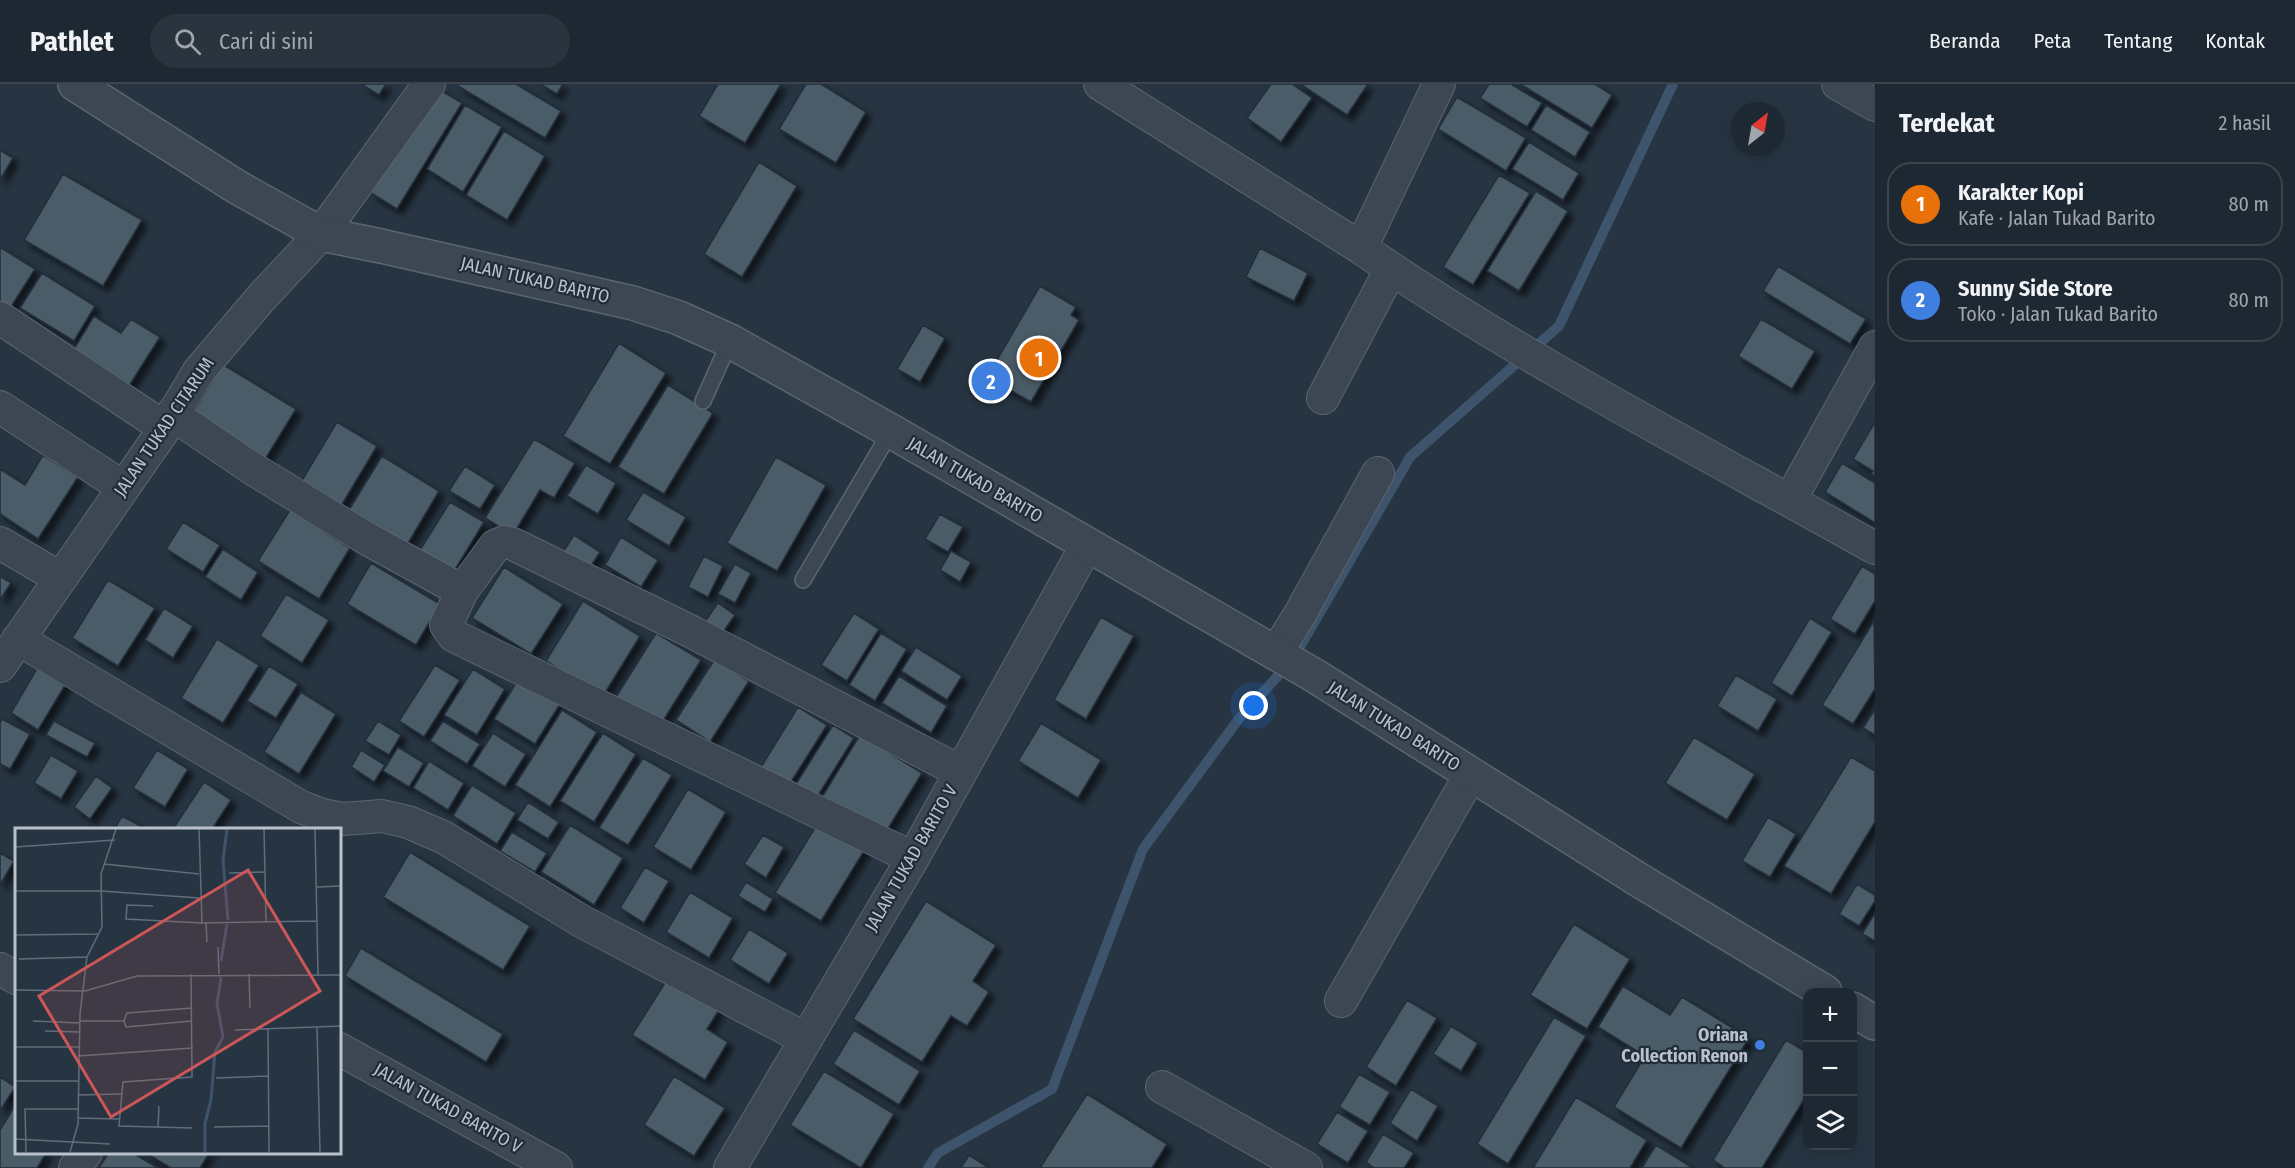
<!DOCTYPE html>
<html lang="id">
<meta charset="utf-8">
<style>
:root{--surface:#1d2832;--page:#2a343e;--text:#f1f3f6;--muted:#a0a6ac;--line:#3b444d;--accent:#93c1f8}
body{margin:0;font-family:"Fira Sans Condensed",sans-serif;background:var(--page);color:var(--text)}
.controls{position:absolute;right:18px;bottom:18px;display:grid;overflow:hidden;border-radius:12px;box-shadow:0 3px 15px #0003}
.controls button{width:54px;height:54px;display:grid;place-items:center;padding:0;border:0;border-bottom:2px solid var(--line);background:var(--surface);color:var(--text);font:30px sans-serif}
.compass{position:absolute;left:1731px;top:18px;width:54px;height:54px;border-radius:50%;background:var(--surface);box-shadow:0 3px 15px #0003;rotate:31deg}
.you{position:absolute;left:1254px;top:622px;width:21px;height:21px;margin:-15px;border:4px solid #fff;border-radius:50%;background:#1a73e8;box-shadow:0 0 0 9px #1a73e833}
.badge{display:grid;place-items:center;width:39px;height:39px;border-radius:50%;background:var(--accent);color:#fff;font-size:20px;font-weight:700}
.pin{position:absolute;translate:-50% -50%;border:3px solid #fff;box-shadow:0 2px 6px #0006}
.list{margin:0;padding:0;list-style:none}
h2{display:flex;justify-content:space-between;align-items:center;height:78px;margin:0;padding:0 24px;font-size:26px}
h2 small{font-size:20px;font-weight:400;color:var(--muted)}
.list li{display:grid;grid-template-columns:39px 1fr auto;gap:18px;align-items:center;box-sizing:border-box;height:84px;margin:0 12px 12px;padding:0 12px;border:2px solid var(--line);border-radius:24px}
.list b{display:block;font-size:22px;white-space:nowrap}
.list p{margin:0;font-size:20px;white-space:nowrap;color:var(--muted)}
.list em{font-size:20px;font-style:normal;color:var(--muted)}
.icon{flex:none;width:33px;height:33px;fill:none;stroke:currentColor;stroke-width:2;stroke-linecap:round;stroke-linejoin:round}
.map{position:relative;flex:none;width:1875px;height:1084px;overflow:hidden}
header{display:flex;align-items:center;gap:36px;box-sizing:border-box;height:84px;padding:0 30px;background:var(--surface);border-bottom:2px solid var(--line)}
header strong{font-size:28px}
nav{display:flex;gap:33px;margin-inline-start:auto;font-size:21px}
.search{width:420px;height:54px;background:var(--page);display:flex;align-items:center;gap:15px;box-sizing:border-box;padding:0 21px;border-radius:33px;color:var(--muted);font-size:22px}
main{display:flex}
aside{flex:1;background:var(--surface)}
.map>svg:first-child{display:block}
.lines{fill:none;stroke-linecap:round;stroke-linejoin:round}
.stream{stroke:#3e546c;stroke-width:10}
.building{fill:#4b5b69;stroke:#222e3a;stroke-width:1.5;filter:url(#shadow)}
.service-casing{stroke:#5a6570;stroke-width:18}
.minor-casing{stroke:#5a6570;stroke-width:34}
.tertiary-casing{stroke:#5a6570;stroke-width:36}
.service{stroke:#3c4753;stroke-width:15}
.minor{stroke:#3c4753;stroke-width:32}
.tertiary{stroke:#3c4753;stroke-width:33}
.shop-dot{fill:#3f7fe0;stroke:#202c38;stroke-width:2}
.labels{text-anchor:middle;stroke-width:4.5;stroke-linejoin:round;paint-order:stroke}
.street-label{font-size:18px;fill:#b9c2cc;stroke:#202c38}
.poi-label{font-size:18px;font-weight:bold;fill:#b9c2cc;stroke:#202c38;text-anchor:end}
.inset-river{fill:none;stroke:#3e546c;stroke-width:3}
.inset-road{fill:none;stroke:#616d7a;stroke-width:1.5}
.view{fill:#cd5659;fill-opacity:0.15;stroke:#cd5659;stroke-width:3}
.inset-edge{fill:none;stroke:#b9c2cc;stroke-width:3}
</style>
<header>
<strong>Pathlet</strong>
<div class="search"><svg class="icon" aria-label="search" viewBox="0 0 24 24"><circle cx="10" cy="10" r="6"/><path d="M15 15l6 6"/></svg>Cari di sini</div>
<nav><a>Beranda</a><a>Peta</a><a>Tentang</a><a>Kontak</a></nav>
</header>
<main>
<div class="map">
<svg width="1875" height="1084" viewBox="0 0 1875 1084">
<defs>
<filter id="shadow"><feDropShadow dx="5.5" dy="5.5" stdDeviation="3" flood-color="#0009"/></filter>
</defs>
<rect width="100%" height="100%" fill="#273543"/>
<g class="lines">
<path class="stream" d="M928,1084L938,1069L1052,1005L1143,765L1238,636L1293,575L1410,373L1559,242L1673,0"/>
</g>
<path class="building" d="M361,0H386L379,11Z
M459,0H516L561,27L545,54L458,2Z
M540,0H563L557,10Z
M718,0H781L745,59L699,32Z
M806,0H821L866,28L836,79L779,45Z
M1271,0H1292L1312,14L1281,58L1247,34Z
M1300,0H1368L1347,31Z
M1489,0H1511L1542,19L1527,43L1480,14Z
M1520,0H1595L1612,11L1592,44Z
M435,3L462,19L397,125L371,109Z
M1457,13L1526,54L1506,87L1438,45Z
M465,21L502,43L463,108L427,85Z
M1546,21L1590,48L1575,73L1531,46Z
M504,47L545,72L507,136L466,111Z
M1529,58L1579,89L1563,116L1512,85Z
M0,66L13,74L0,96Z
M759,78L797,102L742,193L704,170Z
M63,90L142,136L103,202L24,156Z
M1499,91L1530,109L1473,201L1443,183Z
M1536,107L1568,127L1519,207L1487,187Z
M0,163L35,185L7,229L0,224Z
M1260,164L1308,189L1294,217L1246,193Z
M1778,182L1866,235L1850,260L1763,207Z
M42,189L95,222L74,257L20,224Z
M1040,202L1076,223L1071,231L1079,236L1031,318L987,293Z
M94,232L121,249L131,235L160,253L127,305L71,270Z
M1761,235L1815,267L1792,305L1738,272Z
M923,241L945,254L920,298L897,285Z
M619,259L666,289L610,380L563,352Z
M222,280L296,325L264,377L191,333Z
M668,301L713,329L664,410L618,383Z
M337,338L377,362L338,427L298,403Z
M1875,338V392L1871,390L1873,387L1853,375Z
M534,355L575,379L554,414L540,406L513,451L485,434Z
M43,371L78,393L38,455L0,430V385L25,401Z
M382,372L439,407L407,461L349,426Z
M776,373L826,401L777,487L727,459Z
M1842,379L1875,399V439L1825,408Z
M586,381L616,399L598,430L567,412Z
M465,382L495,401L480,425L449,407Z
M643,408L686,433L669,462L626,436Z
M450,418L484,438L451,492L417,471Z
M290,426L350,464L319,515L258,477Z
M940,430L963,443L948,468L925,455Z
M183,438L220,461L203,488L166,465Z
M574,451L600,468L589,485L563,468Z
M621,453L658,476L641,503L605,481Z
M223,465L258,488L241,516L205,493Z
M951,467L971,478L960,498L940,486Z
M704,472L723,482L708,513L688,503Z
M371,479L440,520L416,561L347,520Z
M735,480L751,489L735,519L718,510Z
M1862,482L1875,490V517L1855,550L1830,535Z
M504,483L563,520L531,570L472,534Z
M0,492L11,499L0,516Z
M108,496L155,524L118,582L72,554Z
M286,510L329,536L302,579L260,552Z
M583,517L640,552L603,612L546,577Z
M718,519L735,531L721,551L704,539Z
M164,524L193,542L173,574L145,556Z
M854,529L879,545L847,597L821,581Z
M1101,533L1134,552L1086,635L1054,616Z
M1810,534L1832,548L1792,612L1771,599Z
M1874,537L1875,605L1853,640L1822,621Z
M656,549L701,576L661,640L616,613Z
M881,549L907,565L875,617L849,601Z
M217,555L259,581L223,639L181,614Z
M916,563L962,592L947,616L901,587Z
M714,576L749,597L710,658L676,636Z
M39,581L67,598L38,646L11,629Z
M435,581L460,596L424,653L399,637Z
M269,582L298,600L276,634L247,617Z
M473,585L505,605L477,651L444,631Z
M1736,591L1777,615L1758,647L1717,622Z
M899,592L947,622L931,649L882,619Z
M519,594L560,620L535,660L494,635Z
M301,608L336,630L299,690L264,668Z
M798,623L827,641L789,701L761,683Z
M1875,625V651L1863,644Z
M562,626L597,648L550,723L515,701Z
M2,635L30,650L10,685L0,680V639Z
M54,637L95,659L87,673L46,651Z
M378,637L401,651L389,671L365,657Z
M443,637L480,660L467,680L430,657Z
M1041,639L1101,676L1078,714L1018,677Z
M833,641L854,654L817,713L796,700Z
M493,649L526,670L505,703L472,682Z
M603,649L636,670L594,738L560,717Z
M860,651L922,689L884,751L822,713Z
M1694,653L1755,690L1727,736L1665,699Z
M398,663L424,679L409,703L383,687Z
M157,666L188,685L165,723L133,704Z
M361,666L385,681L374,698L351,683Z
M51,671L78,687L61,715L34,699Z
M1851,673L1875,687V738L1831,810L1784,782Z
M643,674L672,691L628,761L599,744Z
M429,677L464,699L448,726L413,704Z
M96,692L112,704L90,735L74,723Z
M204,698L231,716L212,745H173Z
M472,701L516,729L497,760L453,732Z
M688,705L726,728L691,786L653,763Z
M528,718L559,738L548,755L517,736Z
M122,732L146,745H115Z
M1768,733L1796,750L1770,793L1742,777Z
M821,734L867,762L821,837L775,809Z
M570,741L623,774L594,821L541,788Z
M512,748L547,769L535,788L500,767Z
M763,751L784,763L766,794L744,780Z
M410,768L530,842L503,886L383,813Z
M0,769L14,777L0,801Z
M645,783L669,797L644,839L620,824Z
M746,798L773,815L765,828L738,812Z
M1857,800L1875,811V817L1859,842L1839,830Z
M690,808L733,834L709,874L666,848Z
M926,817L996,861L973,897L989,908L967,942L951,932L922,978L853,935Z
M1875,829V857L1862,850Z
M1574,840L1630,875L1587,945L1530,911Z
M749,845L788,869L769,900L730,876Z
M361,864L503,950L486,978L345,892Z
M668,894L719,926L707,945L728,958L705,996L632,951Z
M1623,902L1670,931L1682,913L1749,954L1681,1064L1614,1023L1645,972L1598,943Z
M1407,916L1437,934L1396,1002L1366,983Z
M1554,933L1586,952L1508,1080L1477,1060Z
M1451,942L1478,959L1461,987L1433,970Z
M854,946L920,987L899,1021L833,980Z
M1786,956L1808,969V1009L1762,1084H1725L1713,1076Z
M824,987L894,1030L861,1084L790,1041Z
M1359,990L1390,1008L1370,1041L1339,1023Z
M674,992L725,1024L694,1072L644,1041Z
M0,993L15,1003L0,1027Z
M1411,1005L1438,1022L1417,1057L1390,1039Z
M1087,1010L1167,1060L1152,1084H1040Z
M1576,1013L1647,1056L1630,1084H1533Z
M16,1020V1068H47L37,1084H0V1046Z
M1337,1028L1368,1047L1348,1079L1317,1060Z
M1383,1050L1414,1069L1404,1084H1374L1366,1078Z
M1656,1061L1693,1084H1642Z
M109,1068H131L158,1084H99Z
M144,1068H210L200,1084H171Z
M969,1071L989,1084H961Z"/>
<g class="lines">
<defs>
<path id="service" d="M703,317L730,257
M803,496L891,347"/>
<path id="minor" d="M1100,0L1361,164
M1439,0L1361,164C1525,277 1702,367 1875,464
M1838,0L1875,21
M0,234L165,344
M1323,314L1391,185
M0,323L123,403
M172,330L253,385L364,453L462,507
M1790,416L1875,263
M0,459L60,494
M18,555L301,723L322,731L343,735L382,732L408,738L443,753L583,838L806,955
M1276,569L1300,530L1378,389
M0,582L165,344L199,287L261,214L321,150L429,0
M913,774L454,552L446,541L462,507L495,462L504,458L513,460L692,548L961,688
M0,885L16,894
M1341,917L1471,690
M339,965L556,1084
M1162,1003L1306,1084
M75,1084L86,1068
M730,1084L913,774L1087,461"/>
<path id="tertiary" d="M75,0L237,103L321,150L381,162L633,219L679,234L730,257L891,347L1312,590L1639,796L1825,908
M1852,925L1875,939"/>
</defs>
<use href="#service" class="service-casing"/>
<use href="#minor" class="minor-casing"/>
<use href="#tertiary" class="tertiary-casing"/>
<use href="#service" class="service"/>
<use href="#minor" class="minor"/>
<use href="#tertiary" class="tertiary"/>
</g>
<circle class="shop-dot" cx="1760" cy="961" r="6"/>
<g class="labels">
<g class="street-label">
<text transform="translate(535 196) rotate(13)" y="6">JALAN TUKAD BARITO</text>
<text transform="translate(164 343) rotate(-56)" y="6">JALAN TUKAD CITARUM</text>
<text transform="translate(975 396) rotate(30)" y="6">JALAN TUKAD BARITO</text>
<text transform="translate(1394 642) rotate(32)" y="6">JALAN TUKAD BARITO</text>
<text transform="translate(911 774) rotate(-60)" y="6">JALAN TUKAD BARITO V</text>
<text transform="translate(448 1024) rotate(29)" y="6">JALAN TUKAD BARITO V</text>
</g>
<g class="poi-label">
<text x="1748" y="957">Oriana<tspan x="1748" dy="21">Collection Renon</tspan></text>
</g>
</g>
<g transform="translate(15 744)">
<rect width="326" height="326" fill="#273543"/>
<path class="inset-river" d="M212,1L208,32L213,92M206,133L212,96M190,324V295L196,272L200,224L208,209L202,176L206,149"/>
<path class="inset-road" d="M184,1L187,95L302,93M249,1L251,94M300,1L303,147M0,19L100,12M89,36L184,46M214,45L249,44M302,59L326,58M0,63H86L184,70M138,78L112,77L111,91L187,95M191,95L192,114M0,107L84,106M203,119L204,146M4,131L72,129M176,146L177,249L108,254L104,298L177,300M234,146L235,180M0,162L70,163L122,148L326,147M177,180L112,185L109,193L111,199L177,193M18,193L65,195M65,193H109M302,199L305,324M253,201L254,324M220,202L326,198M30,203L65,204M0,219H64M63,228L178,220M201,250L253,248M0,253H63M63,267L106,266M63,290L104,291M199,299L254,298M143,300L144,278M0,311L95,316M11,324L10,281H63M55,324L63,296L65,186L72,129L87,99L86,46L101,1"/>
<path class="view" d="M233,42L305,163L96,289L24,168Z"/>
<rect width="326" height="326" class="inset-edge"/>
</g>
</svg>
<div class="controls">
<button>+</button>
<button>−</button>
<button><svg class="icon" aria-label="layers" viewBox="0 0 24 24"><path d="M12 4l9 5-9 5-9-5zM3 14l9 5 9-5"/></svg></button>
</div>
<svg class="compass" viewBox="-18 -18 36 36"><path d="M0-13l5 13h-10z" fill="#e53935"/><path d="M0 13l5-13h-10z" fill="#a0a6ac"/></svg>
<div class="you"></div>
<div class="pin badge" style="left:1039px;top:274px;background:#e8710a">1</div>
<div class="pin badge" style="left:991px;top:297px;background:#3f7fe0">2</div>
</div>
<aside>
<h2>Terdekat<small>2 hasil</small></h2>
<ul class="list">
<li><span class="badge" style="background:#e8710a">1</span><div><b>Karakter Kopi</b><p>Kafe · Jalan Tukad Barito</p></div><em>80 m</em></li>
<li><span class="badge" style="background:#3f7fe0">2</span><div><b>Sunny Side Store</b><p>Toko · Jalan Tukad Barito</p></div><em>80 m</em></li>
</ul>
</aside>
</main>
